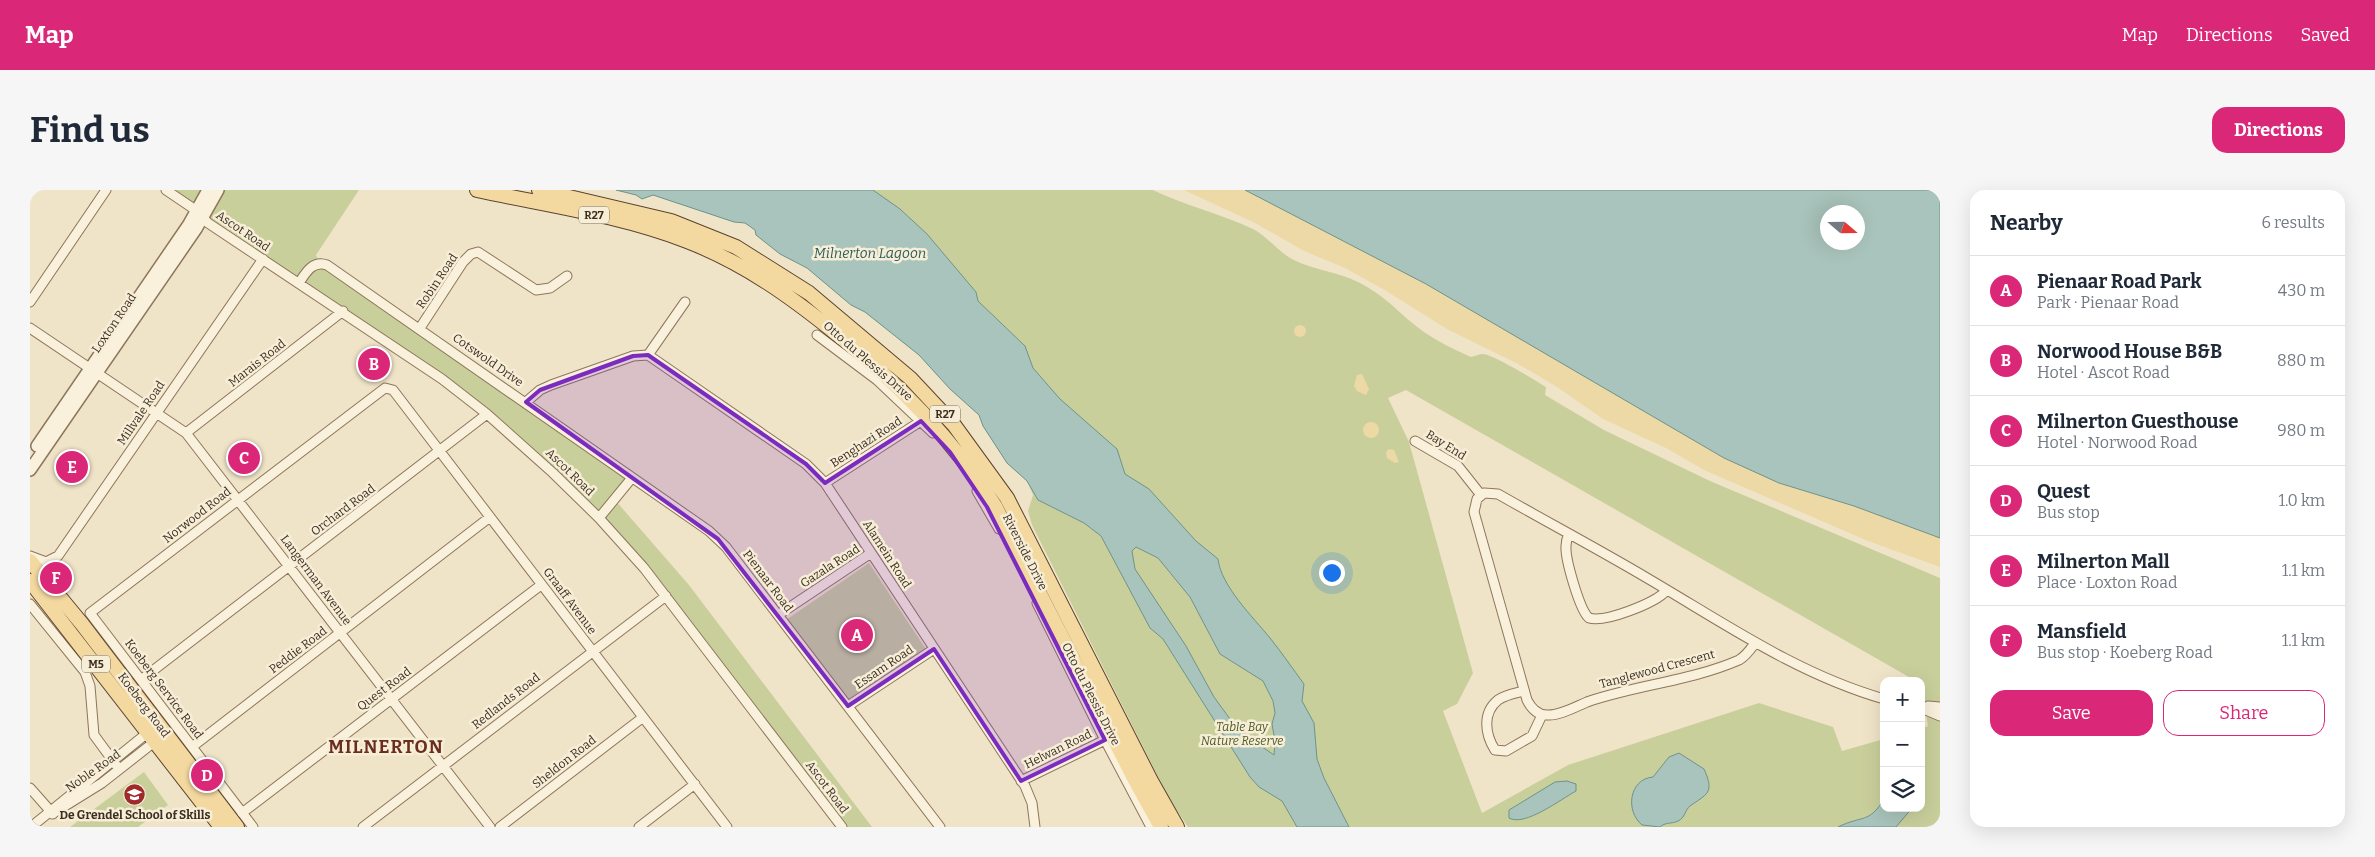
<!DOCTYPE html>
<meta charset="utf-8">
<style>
:root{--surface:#fff;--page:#f6f6f7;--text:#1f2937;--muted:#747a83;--line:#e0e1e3;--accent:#db2777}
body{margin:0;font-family:Bitter,serif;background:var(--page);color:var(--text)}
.controls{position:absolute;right:15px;bottom:15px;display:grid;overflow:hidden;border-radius:10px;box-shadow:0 5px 20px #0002}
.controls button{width:45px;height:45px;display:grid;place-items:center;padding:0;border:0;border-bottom:1px solid var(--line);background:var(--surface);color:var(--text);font:25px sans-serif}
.compass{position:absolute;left:1790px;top:15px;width:45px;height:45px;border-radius:50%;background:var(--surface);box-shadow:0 5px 20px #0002;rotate:110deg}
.you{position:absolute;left:1301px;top:382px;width:18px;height:18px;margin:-12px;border:4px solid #fff;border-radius:50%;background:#1a73e8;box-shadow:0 0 0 8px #1a73e833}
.badge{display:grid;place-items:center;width:32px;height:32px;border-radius:50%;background:var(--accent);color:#fff;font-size:16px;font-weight:700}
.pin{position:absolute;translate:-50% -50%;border:2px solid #fff;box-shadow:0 1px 5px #0006}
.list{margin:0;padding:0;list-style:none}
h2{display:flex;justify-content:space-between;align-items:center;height:65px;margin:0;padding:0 20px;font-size:21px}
h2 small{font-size:16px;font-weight:400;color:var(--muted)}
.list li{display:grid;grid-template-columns:32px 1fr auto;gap:15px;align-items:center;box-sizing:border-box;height:70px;padding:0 20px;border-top:1px solid var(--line)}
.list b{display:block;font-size:19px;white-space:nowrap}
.list p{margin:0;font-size:16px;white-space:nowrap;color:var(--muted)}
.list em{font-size:16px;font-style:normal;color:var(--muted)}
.actions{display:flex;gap:10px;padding:15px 20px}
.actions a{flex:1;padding:11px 0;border:1px solid var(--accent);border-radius:15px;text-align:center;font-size:18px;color:var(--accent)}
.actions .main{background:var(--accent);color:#fff}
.icon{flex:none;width:28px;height:28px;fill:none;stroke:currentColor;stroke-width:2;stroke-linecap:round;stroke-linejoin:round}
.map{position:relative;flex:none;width:1910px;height:637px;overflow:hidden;border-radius:15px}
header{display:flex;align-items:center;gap:30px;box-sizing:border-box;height:70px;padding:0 25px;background:var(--accent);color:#fff}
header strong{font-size:24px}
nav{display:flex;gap:28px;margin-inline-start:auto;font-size:18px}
.intro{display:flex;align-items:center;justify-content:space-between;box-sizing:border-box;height:120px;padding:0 30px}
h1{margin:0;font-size:35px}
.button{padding:12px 22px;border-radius:15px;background:var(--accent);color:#fff;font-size:18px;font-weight:700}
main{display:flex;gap:30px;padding:0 30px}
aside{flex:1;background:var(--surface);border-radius:15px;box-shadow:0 5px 20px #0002}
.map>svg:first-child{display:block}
.green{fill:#c9cf9b;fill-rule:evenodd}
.sand{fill:#ecd9a5}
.water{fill:#a9c4bc;stroke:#6f938a;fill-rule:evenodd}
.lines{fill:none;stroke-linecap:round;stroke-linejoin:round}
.minor-casing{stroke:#8d765c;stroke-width:11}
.tertiary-casing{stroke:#8d765c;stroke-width:14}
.primary-casing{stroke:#5b4430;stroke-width:16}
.minor{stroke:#faf1dc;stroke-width:9}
.tertiary{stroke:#faf1dc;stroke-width:11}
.primary{stroke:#f3d9a0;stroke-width:14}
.marked{fill:#7b2cbf;fill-opacity:0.2;stroke:#7b2cbf;stroke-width:4;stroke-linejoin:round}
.labels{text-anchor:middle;stroke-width:5;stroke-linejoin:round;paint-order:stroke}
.shield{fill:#f7eed8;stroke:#756857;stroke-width:1}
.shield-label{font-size:11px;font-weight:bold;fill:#3d2e20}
.street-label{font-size:12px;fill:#3d2e20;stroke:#f7eed8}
.park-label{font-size:12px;font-style:italic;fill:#4d5a26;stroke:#f7eed8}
.poi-label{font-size:12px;font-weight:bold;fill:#3d2e20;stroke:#f7eed8}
.water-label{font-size:14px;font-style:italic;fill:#2f5d5a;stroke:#f7eed8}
.district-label{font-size:18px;font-weight:bold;letter-spacing:1px;fill:#6b2e1e;stroke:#f7eed8}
</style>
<header>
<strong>Map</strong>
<nav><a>Map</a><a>Directions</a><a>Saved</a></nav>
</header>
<div class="intro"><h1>Find us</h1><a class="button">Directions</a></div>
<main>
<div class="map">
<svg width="1910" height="637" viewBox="0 0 1910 637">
<rect width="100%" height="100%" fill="#f0e4c8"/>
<path class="green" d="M136,0H178L167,21Z
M188,0H329L286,65L290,73L601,289L585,310L659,395L842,637H812L592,353L457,224L178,33L179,19Z
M586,0H1123C1156,16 1192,24 1225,40C1239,48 1249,63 1264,70C1284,80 1308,82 1328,92C1358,107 1370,125 1394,142C1409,152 1425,160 1441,167C1445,166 1449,164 1453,164C1462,164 1505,190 1516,197L1515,205L1574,240L1680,291L1910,388V637H1158L1138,607L1002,335L998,321L1003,305L997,291L977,273L953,236L949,225L920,199L889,165L835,122L821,115L777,78L750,64L726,45L725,40L715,33L704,32L623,5L612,9L606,5ZM1376,200L1886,491H1891L1898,536L1891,539V618H1854V549L1812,561L1803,537L1729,513L1538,575L1452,623L1413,521L1427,514L1443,483L1379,252L1358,208Z
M839,373L897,461L820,513L756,430Z
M114,582L138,615L108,637H40Z"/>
<path class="sand" d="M1154,0H1264L1910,334V377L1838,351L1674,280L1636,258L1573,229L1527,197L1488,174L1417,139L1353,99L1315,78L1274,61L1225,33Z
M1264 141a6 6 0 1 1 12 0a6 6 0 1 1-12 0Z
M1332,184L1339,199L1336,205L1327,201L1324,196L1327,185Z
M1333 240a8 8 0 1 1 16 0a8 8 0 1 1-16 0Z
M1359,259L1364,260L1369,272L1365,273L1357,268L1356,262Z"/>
<path class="water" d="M586,0H843L870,19L897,44L946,102L948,111L995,156L1003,178L1030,209L1087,259L1095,284L1119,299L1166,351L1188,369C1191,396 1223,427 1240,448C1252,463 1263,479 1274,494L1272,511L1284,533L1287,569L1294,588L1319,637H1267L1252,611L1229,597L1220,587L1133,449L1120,438L1071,346L1054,333L1008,310L997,291L977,273L953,236L949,225L920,199L889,165L835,122L821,115L777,78L750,64L726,45L725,40L715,33L704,32L623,5L612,9L606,5ZM1106,357L1128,368L1160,407L1190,464L1233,491L1243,511L1245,523L1242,534L1245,551L1244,565L1208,540L1184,507L1156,456L1105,379L1102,361Z
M1215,0H1910V348L1824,316L1749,293L1694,268L1396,94ZM1798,22H1828V52H1798Z
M1649,563L1674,579C1685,603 1677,604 1660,616C1655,620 1655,628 1648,631C1642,634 1635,632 1630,637L1612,635C1595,621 1599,589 1623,587L1639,567Z
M1537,591L1546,594V601C1531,609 1495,637 1479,628V620L1525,592Z
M1854,609V618H1882L1866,637H1808C1832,625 1839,634 1854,609Z"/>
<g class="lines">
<defs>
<path id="minor" d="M136,0L167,21L178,33L412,189L457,224L523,283L569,328L614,378L812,637
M269,93C276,82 283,70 297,75L679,341L696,357L910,637
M0,112L76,0
M0,138L156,243L460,637
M390,138L433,72L441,64L448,62L506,100L520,98L537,86
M787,145L847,190L903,243
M618,165L776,274L795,293L995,596L1002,613L1005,637
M496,212L510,200L521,195L603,166L618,165L655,112
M156,243L313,121
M1385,251L1428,276L1451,305
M795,293L891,231
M947,301L969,339
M569,328L601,289
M1539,344C1537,348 1536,352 1536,356C1535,369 1550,421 1559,428C1575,433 1625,413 1636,401
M0,366L16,372L28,366L233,69
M1007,413L1075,550L1121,637
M0,414L55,482L60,496L64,545L89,579
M748,425L841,363
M1725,453C1720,460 1716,466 1709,470C1661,491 1606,495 1557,512C1545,517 1529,526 1517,525C1507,525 1501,518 1497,510L1444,322L1447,309L1454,303L1468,304C1517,332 1568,359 1617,388C1694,433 1767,484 1854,509
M112,489L457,224
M1494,501C1486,503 1475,505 1468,510C1452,523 1455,544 1465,560L1476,561L1502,546L1512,525
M818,516L904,459
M1891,518L1910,526
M1894,519L1898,516L1910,517
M162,557L460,327
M991,591L1075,550
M0,598L23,624
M212,623L511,395
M22,624L72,593L128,549
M1,637L121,540
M223,637L60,423L355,198L363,200L697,637
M333,637L636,406
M470,637L612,528
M609,637L665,594"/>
<path id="tertiary" d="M7,256L159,34L178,0
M0,280L166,39L188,0"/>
<path id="primary" d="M447,0C516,15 590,25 657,51C714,73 760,106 807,144C869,194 922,248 965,316L1105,590L1131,637
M509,0L641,31L706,57L779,103L880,188L924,235L977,308L1121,591L1147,637
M0,371L52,434L207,637
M0,391L191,637"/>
</defs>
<use href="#minor" class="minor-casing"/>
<use href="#tertiary" class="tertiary-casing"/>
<use href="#primary" class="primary-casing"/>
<use href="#minor" class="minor"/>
<use href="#tertiary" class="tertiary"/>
<use href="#primary" class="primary"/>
</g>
<path class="marked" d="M618,165L776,274L795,293L891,231L920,262L957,317L1075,550L991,591L904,459L818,516L688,349L496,212L510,200L603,166Z"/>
<defs>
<symbol id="school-disc" viewBox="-11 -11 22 22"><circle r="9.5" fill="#9e2a2b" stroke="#f7eed8"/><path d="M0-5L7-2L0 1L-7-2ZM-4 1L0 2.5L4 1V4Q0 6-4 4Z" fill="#fff"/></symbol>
</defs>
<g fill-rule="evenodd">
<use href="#school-disc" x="92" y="592" width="25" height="25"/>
</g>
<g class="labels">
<g class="shield">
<rect x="549" y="16.5" width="30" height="17" rx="4"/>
<rect x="900" y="215.5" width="30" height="17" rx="4"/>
<rect x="52" y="465.5" width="28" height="17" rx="4"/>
</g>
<g class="shield-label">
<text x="564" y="29">R27</text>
<text x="915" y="228">R27</text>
<text x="66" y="478">M5</text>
</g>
<g class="street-label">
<text transform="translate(213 41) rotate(34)" y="4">Ascot Road</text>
<text transform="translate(407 91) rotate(-56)" y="4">Robin Road</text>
<text transform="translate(84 133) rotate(-56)" y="4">Loxton Road</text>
<text transform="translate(458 170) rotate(35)" y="4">Cotswold Drive</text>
<text transform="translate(838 171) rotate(41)" y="4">Otto du Plessis Drive</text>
<text transform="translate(227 173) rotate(-38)" y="4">Marais Road</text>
<text transform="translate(111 223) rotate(-56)" y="4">Millvale Road</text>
<text transform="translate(836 252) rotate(-33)" y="4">Benghazi Road</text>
<text transform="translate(1416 255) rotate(32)" y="4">Bay End</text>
<text transform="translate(540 282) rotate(44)" y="4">Ascot Road</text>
<text transform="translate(313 320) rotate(-37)" y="4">Orchard Road</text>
<text transform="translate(167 325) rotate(-38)" y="4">Norwood Road</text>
<text transform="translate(995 362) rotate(63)" y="4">Riverside Drive</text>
<text transform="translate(857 364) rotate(57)" y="4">Alamein Road</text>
<text transform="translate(800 376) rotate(-33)" y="4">Gazala Road</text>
<text transform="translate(286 390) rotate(53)" y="4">Langerman Avenue</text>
<text transform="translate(738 391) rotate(53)" y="4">Pienaar Road</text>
<text transform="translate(540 411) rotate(53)" y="4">Graaff Avenue</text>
<text transform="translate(268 460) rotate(-37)" y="4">Peddie Road</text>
<text transform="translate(854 477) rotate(-34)" y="4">Essam Road</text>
<text transform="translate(1627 479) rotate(-15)" y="4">Tanglewood Crescent</text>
<text transform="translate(134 499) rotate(53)" y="4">Koeberg Service Road</text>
<text transform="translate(354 499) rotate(-37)" y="4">Quest Road</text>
<text transform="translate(1061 504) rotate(63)" y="4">Otto du Plessis Drive</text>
<text transform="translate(476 511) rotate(-38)" y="4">Redlands Road</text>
<text transform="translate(114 515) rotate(53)" y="4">Koeberg Road</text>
<text transform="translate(1028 559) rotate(-26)" y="4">Helwan Road</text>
<text transform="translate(534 572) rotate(-38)" y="4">Sheldon Road</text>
<text transform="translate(63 581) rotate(-35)" y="4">Noble Road</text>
<text transform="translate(797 597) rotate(53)" y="4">Ascot Road</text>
</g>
<g class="park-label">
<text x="1212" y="541">Table Bay<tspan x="1212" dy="14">Nature Reserve</tspan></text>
</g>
<g class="poi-label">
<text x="105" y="629">De Grendel School of Skills</text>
</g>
<g class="water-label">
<text x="840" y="68">Milnerton Lagoon</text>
</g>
<g class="district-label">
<text x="356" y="563">MILNERTON</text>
</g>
</g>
</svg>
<div class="controls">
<button>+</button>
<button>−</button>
<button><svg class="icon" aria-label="layers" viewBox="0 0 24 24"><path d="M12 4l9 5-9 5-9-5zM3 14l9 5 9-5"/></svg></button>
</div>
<svg class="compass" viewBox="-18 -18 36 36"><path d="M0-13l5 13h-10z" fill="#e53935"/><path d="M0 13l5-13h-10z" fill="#747a83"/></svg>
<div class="you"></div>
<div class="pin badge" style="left:827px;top:445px">A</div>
<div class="pin badge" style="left:344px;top:174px">B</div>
<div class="pin badge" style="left:214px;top:268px">C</div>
<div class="pin badge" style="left:177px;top:585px">D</div>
<div class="pin badge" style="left:42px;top:277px">E</div>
<div class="pin badge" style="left:26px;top:388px">F</div>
</div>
<aside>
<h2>Nearby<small>6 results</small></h2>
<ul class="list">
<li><span class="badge">A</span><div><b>Pienaar Road Park</b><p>Park · Pienaar Road</p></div><em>430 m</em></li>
<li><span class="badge">B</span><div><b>Norwood House B&amp;B</b><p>Hotel · Ascot Road</p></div><em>880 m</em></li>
<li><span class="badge">C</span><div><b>Milnerton Guesthouse</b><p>Hotel · Norwood Road</p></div><em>980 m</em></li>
<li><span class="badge">D</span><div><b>Quest</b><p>Bus stop</p></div><em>1.0 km</em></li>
<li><span class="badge">E</span><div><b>Milnerton Mall</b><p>Place · Loxton Road</p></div><em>1.1 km</em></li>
<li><span class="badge">F</span><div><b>Mansfield</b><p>Bus stop · Koeberg Road</p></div><em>1.1 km</em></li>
</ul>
<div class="actions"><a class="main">Save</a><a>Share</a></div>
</aside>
</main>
